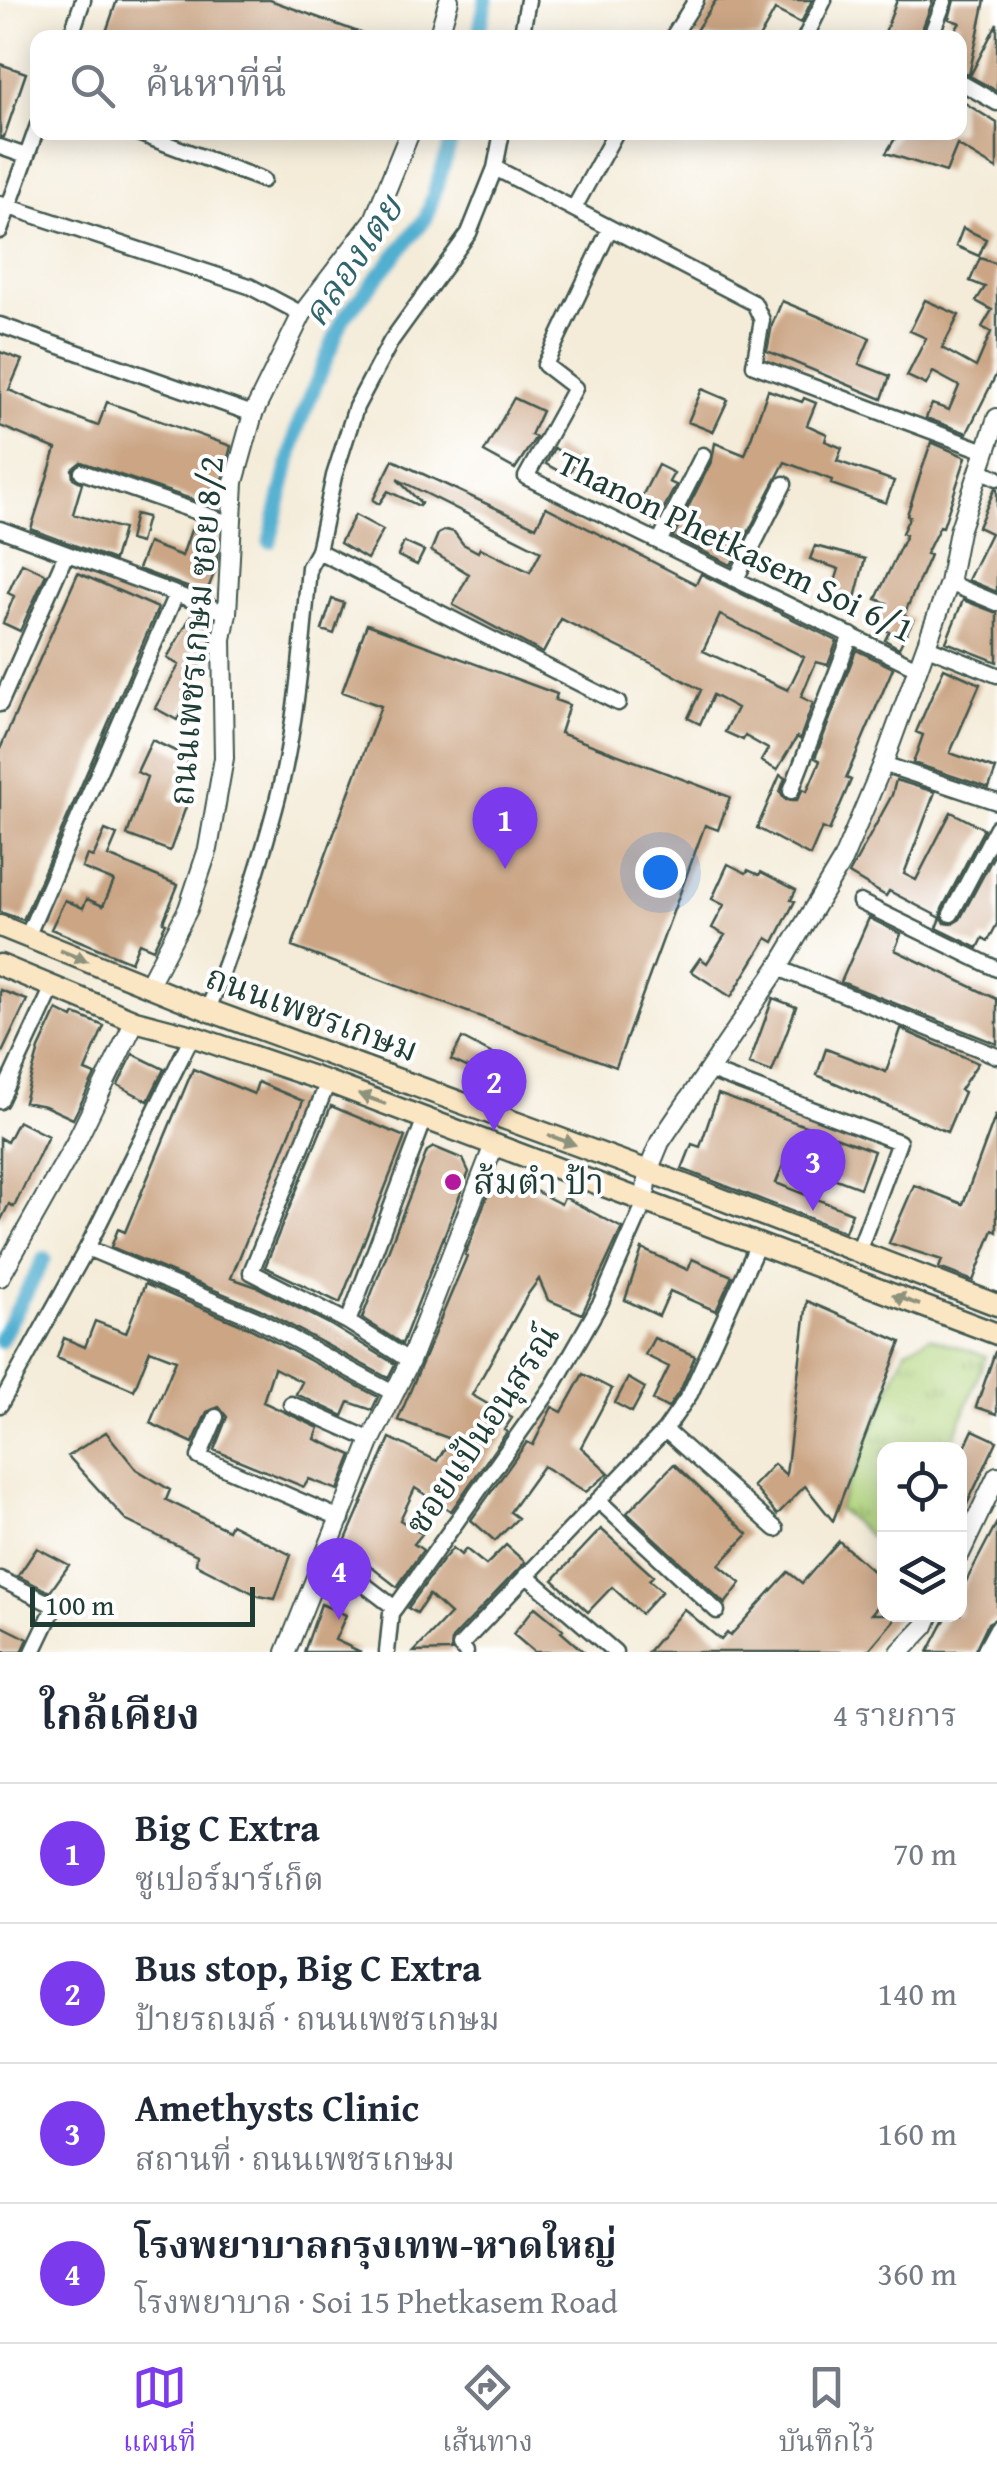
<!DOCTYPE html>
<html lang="th">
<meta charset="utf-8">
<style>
:root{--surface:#fff;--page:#f2f2f3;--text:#1f2937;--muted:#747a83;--line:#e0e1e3;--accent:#7c3aed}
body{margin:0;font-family:"Gentium Book Plus","Noto Serif Thai",serif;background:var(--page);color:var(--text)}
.controls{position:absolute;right:30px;bottom:30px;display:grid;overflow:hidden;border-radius:20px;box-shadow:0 5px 25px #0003}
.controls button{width:90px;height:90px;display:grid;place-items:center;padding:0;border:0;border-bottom:2px solid var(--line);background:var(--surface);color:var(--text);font:50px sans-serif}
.scale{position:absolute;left:30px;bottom:25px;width:225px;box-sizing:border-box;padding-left:10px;border:5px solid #1f3d34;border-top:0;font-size:28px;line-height:35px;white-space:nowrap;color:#1f3d34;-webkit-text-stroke:8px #fff;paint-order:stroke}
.you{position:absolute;left:660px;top:872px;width:35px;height:35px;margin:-25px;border:8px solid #fff;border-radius:50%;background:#1a73e8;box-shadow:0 0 0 15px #1a73e833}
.badge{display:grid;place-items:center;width:65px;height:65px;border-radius:50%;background:var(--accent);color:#fff;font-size:32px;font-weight:700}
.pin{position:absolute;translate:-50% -82px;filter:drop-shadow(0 2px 5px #0008)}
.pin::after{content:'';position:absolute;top:52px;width:35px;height:30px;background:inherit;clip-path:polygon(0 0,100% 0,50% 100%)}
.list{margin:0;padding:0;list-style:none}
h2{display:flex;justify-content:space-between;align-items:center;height:130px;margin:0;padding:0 40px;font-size:42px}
h2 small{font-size:32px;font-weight:400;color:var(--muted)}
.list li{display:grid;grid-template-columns:65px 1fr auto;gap:30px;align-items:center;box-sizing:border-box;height:140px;padding:0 40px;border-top:2px solid var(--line)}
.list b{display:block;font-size:38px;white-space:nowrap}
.list p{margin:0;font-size:32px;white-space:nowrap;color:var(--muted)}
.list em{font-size:32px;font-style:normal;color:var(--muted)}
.icon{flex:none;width:55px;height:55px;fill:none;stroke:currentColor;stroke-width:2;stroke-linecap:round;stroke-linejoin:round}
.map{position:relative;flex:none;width:997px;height:1652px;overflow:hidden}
.search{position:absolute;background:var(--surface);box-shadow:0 5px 25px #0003;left:30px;right:30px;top:30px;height:110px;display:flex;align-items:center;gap:25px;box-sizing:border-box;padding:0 35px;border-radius:20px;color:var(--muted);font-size:38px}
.sheet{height:690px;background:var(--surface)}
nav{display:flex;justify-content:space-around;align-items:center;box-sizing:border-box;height:140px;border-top:2px solid var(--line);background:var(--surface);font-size:28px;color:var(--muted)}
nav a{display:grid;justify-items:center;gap:5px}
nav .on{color:var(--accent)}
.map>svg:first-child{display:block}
.grass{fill:url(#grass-tufts);stroke:#688858;stroke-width:2.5}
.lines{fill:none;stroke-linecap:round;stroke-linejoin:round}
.canal{stroke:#51afd0;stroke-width:15}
.building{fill:#cba584;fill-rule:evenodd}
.minor-casing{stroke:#3f574d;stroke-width:19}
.tertiary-casing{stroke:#3f574d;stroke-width:22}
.secondary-casing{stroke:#3f574d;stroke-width:25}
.minor{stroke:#fff;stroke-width:14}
.tertiary{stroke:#fff;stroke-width:18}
.secondary{stroke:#fbe6c4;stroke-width:20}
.oneway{fill:#8d927c}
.poi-dot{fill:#b5179e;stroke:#fff;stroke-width:4}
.labels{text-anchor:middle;stroke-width:8;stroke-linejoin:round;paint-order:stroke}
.street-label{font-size:35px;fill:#1f3d34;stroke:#fff}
.poi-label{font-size:35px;fill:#1f3d34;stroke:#fff;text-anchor:start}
.water-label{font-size:38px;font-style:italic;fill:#30656b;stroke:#fff}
</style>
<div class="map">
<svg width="997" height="1652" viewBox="0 0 997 1652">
<defs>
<pattern id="grass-tufts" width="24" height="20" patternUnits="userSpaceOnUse" patternTransform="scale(2.5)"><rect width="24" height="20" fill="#b1d47d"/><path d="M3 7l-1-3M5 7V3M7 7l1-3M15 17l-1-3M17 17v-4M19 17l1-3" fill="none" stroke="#8fad67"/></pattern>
</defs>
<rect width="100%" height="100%" fill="#fff"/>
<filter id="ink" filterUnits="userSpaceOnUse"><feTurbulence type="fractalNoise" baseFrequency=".01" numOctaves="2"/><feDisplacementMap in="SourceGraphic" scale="20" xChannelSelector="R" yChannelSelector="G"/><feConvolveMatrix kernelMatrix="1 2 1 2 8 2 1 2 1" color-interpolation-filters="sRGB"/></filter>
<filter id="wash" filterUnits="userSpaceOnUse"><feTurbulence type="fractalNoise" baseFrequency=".0048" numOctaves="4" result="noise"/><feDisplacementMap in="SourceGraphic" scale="40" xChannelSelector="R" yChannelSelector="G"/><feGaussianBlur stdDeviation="2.25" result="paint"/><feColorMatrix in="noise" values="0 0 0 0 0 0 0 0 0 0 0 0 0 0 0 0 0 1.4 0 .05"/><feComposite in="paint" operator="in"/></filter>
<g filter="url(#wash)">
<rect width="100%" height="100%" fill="#f4ecd9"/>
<path class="grass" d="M929,1337L986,1356L950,1449L884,1450V1548L838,1509L906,1350Z"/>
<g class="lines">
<path class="canal" d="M478,38L486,0
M270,541L298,426L343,319L426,218L454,132
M0,1341L44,1259"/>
</g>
<g id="blocks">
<path class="building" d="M117,0H270L369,36L104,38Z
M716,0H812L801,23L775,10L759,38H691Z
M897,0H933L919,38H883Z
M954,0H985L969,75L960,72V38H950L960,23L949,19Z
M997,23V91L970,76Z
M0,64L26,73L4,137H0Z
M960,100L997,123V169L957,145L946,172L886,153L899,132H960Z
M963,228L986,239L979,256L956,246Z
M980,258L997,264V373L967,433L926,418L932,404L949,410L959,386L933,372L926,385L907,376L926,338L910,331L925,300L959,315L942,348L976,367L991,332L982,327L992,310L976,301L985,287L970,281Z
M782,301L870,338L859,364L890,376L882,399L767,351L772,325Z
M0,352L22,360L9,390L53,409L98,426L107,402L231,446L215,507L81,462L72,469L73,478L82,483L73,514L123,529L114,560L31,529L56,449L0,426Z
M702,389L728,400L713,432L688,422Z
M768,390L802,402L804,398L816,403L807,425L827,434L825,441L842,448L837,461L894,481L886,503L831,484L832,480L785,462L731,565L673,537L712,460L715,443L745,455Z
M514,398L542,411L531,435L536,437L515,469L484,452Z
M931,442L966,457L943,527L940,526L926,554L930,555L904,615L913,620L899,648L885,640L889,632L876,624L887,603L876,599L906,535L902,533L910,516L907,515Z
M554,448L576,460L568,476L546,464Z
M393,460L536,527L546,507L696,584L701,574L837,641L828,665L816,662L801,697L813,703L800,739L797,737L777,770L761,761L768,749L745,736L743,740L725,732L737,708L713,695L700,724L688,718L701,690L663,669L561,619L543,653L453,605L469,574L431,551L438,534L446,530L454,532L463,544L478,552L480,548L530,572L541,551L397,479L421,503L419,506L388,491L379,504L373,500ZM720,615L804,657L788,690L703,651Z
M658,465L674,473L669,482L676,485L664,508L653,503L650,508L639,502Z
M995,488L997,489V592L968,580L991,533L978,527Z
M135,514L147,517L140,543L129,540Z
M355,515L383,530L367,559L340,543Z
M191,530L218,540L217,566L206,594L138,569L148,543L182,556Z
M404,542L424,551L417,565L398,556Z
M815,546L865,559L854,602L831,595L839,569L810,559Z
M22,563L46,574L20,631L3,623L14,596L8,593Z
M78,573L158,608L23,920L0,912V749Z
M332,599L344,603L334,634L322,630Z
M963,600L997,613V662L946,642Z
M191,616L211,628L210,648L190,683L196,686L177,720L155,708L179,665L167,658Z
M367,624L557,694L555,700L569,705L560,733L730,797L718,830L705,825L616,1067L292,947L381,706L342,692Z
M856,650L893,668L846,778L851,780L829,831L822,828L810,856L757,828L780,775L785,778L780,792L786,800H797L803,789L807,791L820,761L815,758Z
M944,668L980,684L950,753L996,769L989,788L913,763L923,735L916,732Z
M152,740L190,758L170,798L187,804L170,851L127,835L147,777L137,772Z
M896,780L935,792L904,874L916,880L951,812L984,829L942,909L941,915L945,923L952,924L960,919L997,850V924L988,941L983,938L978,948L937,928L941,918L889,891L886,896L849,874L892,795Z
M105,830L117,835L108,856L178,885L163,922L166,923L153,949L139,943L131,962L51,929L65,900L83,908L87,899L103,906L114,881L82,868L87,855L93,857Z
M728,864L746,873L748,870L759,875L761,872L796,890L791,900L795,901L774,942L767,938L731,997L691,971L700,958L707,963L725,935L712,928L724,905L712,899Z
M869,918L901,934L895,950L997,999V1044L841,982Z
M0,990L27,1000L0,1057Z
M773,998L796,1007L772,1072L749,1064Z
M57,1010L73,1018L75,1014L104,1026L85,1071L95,1075L73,1119L45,1106L24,1102L39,1049Z
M901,1029L978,1063L960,1090L964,1092L947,1132L817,1075L826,1049L886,1072Z
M462,1038L502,1059L493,1079L451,1060Z
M133,1054L164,1069L148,1101L118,1085Z
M193,1069L254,1094L258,1082L303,1101L231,1278L257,1287L329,1324L395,1364L388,1378L260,1309L111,1247L118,1229L125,1232Z
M718,1094L874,1151L860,1188L785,1160L776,1183L852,1213L845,1232L682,1169L692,1144L700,1147Z
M331,1106L405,1137L340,1303L265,1267Z
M996,1114L997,1232L993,1230L973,1281L939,1268L942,1260L889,1243L914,1185L963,1204Z
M18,1121L48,1136L14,1207L9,1204L0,1222V1138L7,1142Z
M434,1147L463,1159L469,1172L402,1344L362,1318L427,1151Z
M497,1179L514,1180L561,1204L564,1197L622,1228L582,1314L548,1300L539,1279L528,1294L472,1395L512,1418L504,1430L507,1432L451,1511L415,1488L400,1520L422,1534L414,1544L423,1550L397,1587L365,1562L341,1551L390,1438L437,1461L451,1439L398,1420L467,1256L465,1255L491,1186Z
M642,1249L688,1270L692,1259L732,1276L716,1311L670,1291L659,1316L625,1300Z
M145,1284L251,1329L378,1397L372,1410L349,1402L343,1416L296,1394L302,1382L274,1368L263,1402L319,1428L315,1439L352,1455L338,1490L309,1479L304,1487L214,1450L227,1417L219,1407L207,1412L193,1443L150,1423L176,1360L150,1350L134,1390L57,1358L64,1338L85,1347L95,1321L126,1333Z
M807,1301L901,1342L833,1521L805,1486L777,1515L753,1486L774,1464L786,1475Z
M654,1338L695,1356L681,1389L668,1408L653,1400L669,1367L645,1355Z
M995,1352H997V1414L976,1407Z
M583,1374L612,1389L581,1447L609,1473L586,1492L543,1466L510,1512L518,1518L495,1541L471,1520L527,1442L533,1445L552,1407L562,1412Z
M628,1378L645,1388L632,1412L615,1403Z
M973,1430L997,1441L960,1519V1458Z
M106,1432L136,1469L170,1490L166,1500L228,1530L231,1524L291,1555L275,1599L259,1596L196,1564L197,1555L127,1521L68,1456Z
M674,1464L748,1534L719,1565L741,1583L725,1604L627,1513Z
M997,1522V1618L988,1623L974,1652H928L948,1614H960V1593Z
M601,1529L653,1576L649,1580L662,1591L641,1614L612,1587L588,1612L553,1580Z
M839,1541L884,1581V1599L871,1614H899L867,1652H648L684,1609L721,1640L727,1633L730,1636L788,1572L802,1583Z
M506,1545L525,1562L452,1639L451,1651L414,1652L450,1614L429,1595L417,1613L408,1608L441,1562L453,1548L461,1555L466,1549L486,1565Z
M37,1548L69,1565L50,1592L18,1576Z
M321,1604L346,1615L335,1640L361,1652H304Z
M535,1607L563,1630L561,1632L584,1652H534L513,1634Z
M0,1625L28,1639L22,1652H0Z"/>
</g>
</g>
<g filter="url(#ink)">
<use href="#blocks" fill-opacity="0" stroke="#3f574d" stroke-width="2.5"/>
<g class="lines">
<defs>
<path id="minor" d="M70,38L83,0
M521,38L528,0
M672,38L696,0
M805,38L824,0
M930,38L944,2
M960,82L997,103
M135,132L263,180
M0,147L26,156
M495,168L754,303L762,320L754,365L985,451
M0,204L249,286L302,314
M574,208L616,132
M610,228L545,365L575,388L526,477L919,669
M0,231L38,125
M0,325L253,414
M978,469L997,478
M82,472L232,524
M0,529L227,613
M659,542L703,455
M318,551L618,703
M736,579L784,484
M949,583L997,603
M925,646L997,675
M0,704L66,554
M883,764L997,802
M791,791L851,635
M860,902L997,969
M951,914L997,827
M27,937L176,594
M778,968L997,1056
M208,1010C233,945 256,879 274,812C296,733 302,649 309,567L318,551L334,476L356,407L391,341L469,233L495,168L502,132
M708,1070L899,1142L858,1252
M328,1082L251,1272L348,1322L410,1361
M0,1101L53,987
M87,1248L256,1319L395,1394
M348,1322L425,1118
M291,1404L371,1440
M0,1405L87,1248L192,1036
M216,1417L199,1457L342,1519
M665,1430L776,1529
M598,1500L717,1611
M327,1556L395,1608L553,1386L601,1302L645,1202
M526,1575L615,1652
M0,1579L55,1606L33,1652
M387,1652L391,1613L395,1608
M466,1652L460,1646L665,1430L690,1394L758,1244
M984,1652L997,1628"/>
<path id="tertiary" d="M438,38L449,0
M148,986L188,909L208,849L224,758L222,639L227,613L234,482L253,414L302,314L374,220L410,132
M645,1202L648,1171L660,1142L778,968L842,861L883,764L949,583L959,531L997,418
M0,1277L75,1144L135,1021
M960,1554L997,1476
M286,1652L371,1440L410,1361L494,1145
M900,1652L925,1626L930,1614"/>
<path id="secondary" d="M0,926L208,1010L648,1171L997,1305
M0,965L135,1021L192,1036L328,1082L997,1334"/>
</defs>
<use href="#minor" class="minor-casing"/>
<use href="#tertiary" class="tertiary-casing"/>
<use href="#secondary" class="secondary-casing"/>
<use href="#minor" class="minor"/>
<use href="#tertiary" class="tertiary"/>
<use href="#secondary" class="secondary"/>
</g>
<defs><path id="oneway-solid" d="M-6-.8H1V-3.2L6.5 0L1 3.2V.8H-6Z" transform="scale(2.5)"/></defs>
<g class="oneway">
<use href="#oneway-solid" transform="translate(74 956) rotate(22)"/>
<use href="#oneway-solid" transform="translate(372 1099) rotate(-160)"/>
<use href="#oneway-solid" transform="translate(562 1140) rotate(20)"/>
<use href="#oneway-solid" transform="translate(906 1300) rotate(-160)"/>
</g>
</g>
<circle class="poi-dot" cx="453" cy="1182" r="10"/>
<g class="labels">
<g class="street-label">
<text transform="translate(736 546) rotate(26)" y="12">Thanon Phetkasem Soi 6/1</text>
<text transform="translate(196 631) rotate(-85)" y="12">ถนนเพชรเกษม ซอย 8/2</text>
<text transform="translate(312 1013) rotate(20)" y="12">ถนนเพชรเกษม</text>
<text transform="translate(482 1429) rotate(-56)" y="12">ซอยแป้นอนุสรณ์</text>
</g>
<g class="poi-label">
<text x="473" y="1194">ส้มตำ ป้า</text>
</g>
<g class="water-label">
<text transform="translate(352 261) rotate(-56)" y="13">คลองเตย</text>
</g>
</g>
</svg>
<div class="controls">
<button><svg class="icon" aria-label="locate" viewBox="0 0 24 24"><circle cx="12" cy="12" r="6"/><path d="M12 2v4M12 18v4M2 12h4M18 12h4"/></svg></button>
<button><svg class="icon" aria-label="layers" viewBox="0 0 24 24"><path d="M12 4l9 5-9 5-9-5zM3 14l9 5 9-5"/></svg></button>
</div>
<div class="scale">100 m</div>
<div class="you"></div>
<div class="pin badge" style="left:505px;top:869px">1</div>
<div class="pin badge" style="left:494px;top:1131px">2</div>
<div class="pin badge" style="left:813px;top:1211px">3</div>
<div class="pin badge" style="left:339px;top:1620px">4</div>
<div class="search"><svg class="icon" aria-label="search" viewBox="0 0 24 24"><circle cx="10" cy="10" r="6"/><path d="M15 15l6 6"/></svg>ค้นหาที่นี่</div>
</div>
<section class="sheet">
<h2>ใกล้เคียง<small>4 รายการ</small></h2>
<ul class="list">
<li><span class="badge">1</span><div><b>Big C Extra</b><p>ซูเปอร์มาร์เก็ต</p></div><em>70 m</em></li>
<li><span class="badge">2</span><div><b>Bus stop, Big C Extra</b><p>ป้ายรถเมล์ · ถนนเพชรเกษม</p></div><em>140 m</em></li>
<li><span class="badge">3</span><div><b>Amethysts Clinic</b><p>สถานที่ · ถนนเพชรเกษม</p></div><em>160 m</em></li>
<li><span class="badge">4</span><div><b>โรงพยาบาลกรุงเทพ-หาดใหญ่</b><p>โรงพยาบาล · Soi 15 Phetkasem Road</p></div><em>360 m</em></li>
</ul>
</section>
<nav>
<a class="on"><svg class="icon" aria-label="map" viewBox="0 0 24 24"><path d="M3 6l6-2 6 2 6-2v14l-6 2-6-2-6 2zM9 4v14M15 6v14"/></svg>แผนที่</a>
<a><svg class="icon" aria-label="directions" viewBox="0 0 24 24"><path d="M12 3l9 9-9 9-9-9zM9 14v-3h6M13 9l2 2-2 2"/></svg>เส้นทาง</a>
<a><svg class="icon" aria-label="saved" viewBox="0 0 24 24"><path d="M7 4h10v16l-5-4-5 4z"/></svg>บันทึกไว้</a>
</nav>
